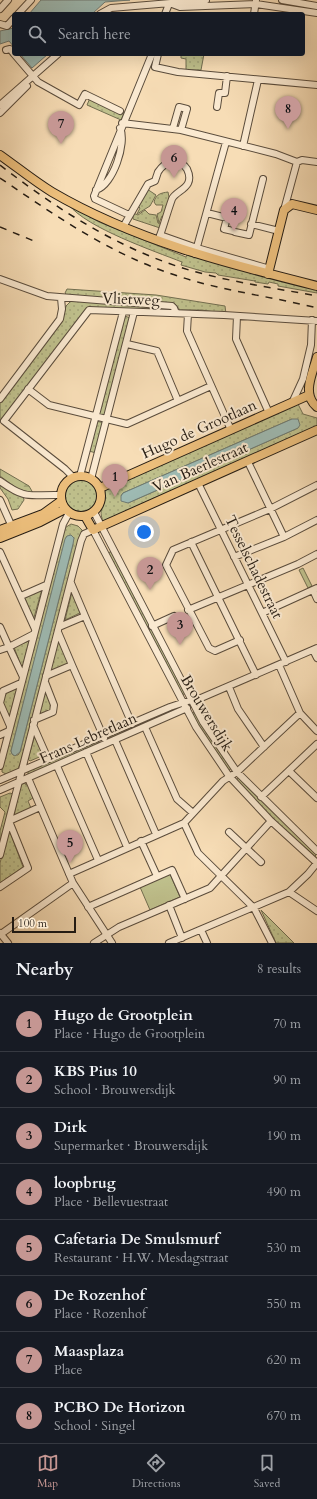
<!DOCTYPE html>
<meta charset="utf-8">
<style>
:root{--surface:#171b24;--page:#242831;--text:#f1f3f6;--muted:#9ea1a6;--line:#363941;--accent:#c59692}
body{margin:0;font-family:Cardo,serif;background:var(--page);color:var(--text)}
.scale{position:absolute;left:12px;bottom:10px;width:64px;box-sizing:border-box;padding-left:4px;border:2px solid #251c13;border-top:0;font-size:11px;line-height:14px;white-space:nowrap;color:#251c13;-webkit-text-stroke:3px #fae9d0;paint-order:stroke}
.you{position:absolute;left:144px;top:532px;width:14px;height:14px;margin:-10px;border:3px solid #fff;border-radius:50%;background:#1a73e8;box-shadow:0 0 0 6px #1a73e833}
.badge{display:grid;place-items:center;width:26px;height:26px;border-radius:50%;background:var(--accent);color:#111;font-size:13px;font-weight:700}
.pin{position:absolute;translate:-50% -33px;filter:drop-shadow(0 1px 2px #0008)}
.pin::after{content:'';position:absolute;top:21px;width:14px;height:12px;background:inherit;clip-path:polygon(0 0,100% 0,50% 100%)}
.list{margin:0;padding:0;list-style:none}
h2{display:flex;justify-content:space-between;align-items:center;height:52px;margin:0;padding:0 16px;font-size:17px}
h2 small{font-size:13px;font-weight:400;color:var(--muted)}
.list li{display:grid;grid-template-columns:26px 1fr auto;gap:12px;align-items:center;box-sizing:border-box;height:56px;padding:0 16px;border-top:1px solid var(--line)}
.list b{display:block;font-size:15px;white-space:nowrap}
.list p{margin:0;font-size:13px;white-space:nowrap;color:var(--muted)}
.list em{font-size:13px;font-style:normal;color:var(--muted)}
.icon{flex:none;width:22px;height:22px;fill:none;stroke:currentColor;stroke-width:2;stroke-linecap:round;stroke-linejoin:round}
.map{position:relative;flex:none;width:317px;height:943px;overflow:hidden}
.search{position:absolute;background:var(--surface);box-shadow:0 4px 16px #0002;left:12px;right:12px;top:12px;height:44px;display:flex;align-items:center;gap:10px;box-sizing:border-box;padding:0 14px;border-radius:4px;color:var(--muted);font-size:15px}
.sheet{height:500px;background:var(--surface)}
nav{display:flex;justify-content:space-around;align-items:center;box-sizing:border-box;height:56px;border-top:1px solid var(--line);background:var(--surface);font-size:11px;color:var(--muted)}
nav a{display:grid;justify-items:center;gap:2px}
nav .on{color:var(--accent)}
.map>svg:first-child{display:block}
.grass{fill:url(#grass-dots);stroke:#726e50;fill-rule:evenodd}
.forest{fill:url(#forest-firs);stroke:#726e50}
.park{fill:#bfc08c;stroke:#726e50}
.water{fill:#9ebbb4;stroke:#6e7b74}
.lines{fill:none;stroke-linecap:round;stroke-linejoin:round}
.minor-casing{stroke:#5a4c3c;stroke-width:8}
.major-casing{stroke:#251c13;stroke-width:10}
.minor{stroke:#fae9d0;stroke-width:6}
.major{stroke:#ecbe7b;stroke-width:8}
.rail{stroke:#251c13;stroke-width:1.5;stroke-dasharray:7 7;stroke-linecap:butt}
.labels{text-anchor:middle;stroke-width:4;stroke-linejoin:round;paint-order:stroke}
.street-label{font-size:15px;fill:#251c13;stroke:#fae9d0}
</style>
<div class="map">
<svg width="317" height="943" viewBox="0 0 317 943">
<defs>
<pattern id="grass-dots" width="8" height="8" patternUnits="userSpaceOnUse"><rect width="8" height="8" fill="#bfc08c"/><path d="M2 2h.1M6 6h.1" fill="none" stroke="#a4a478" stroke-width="1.8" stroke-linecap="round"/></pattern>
<pattern id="forest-firs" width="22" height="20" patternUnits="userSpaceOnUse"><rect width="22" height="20" fill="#bfc08c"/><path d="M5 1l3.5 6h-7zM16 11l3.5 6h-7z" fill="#a4a478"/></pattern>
</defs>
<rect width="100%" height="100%" fill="#f7ddb6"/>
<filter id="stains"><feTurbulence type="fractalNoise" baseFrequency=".005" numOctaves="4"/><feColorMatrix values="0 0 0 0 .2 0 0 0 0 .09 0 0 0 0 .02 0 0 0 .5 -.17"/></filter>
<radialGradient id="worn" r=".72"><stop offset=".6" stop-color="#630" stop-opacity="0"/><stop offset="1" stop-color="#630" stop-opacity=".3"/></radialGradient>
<path class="grass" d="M181,54H204L201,70H186V59L181,58Z
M90,98L124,113L121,120L87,105Z
M147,189L156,195L150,206L137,214L140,208L138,206Z
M168,192L170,202L164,217L162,216L159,223L157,214L161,212L163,205H156L154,202C156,194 161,193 168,192Z
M69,205L99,222L186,257L187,255L317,289V293L278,286V284L269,282L268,284L255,282V280V281L218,275L216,273L205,272L181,265L182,262C154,251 87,228 69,205Z
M145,210L149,214L156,215L158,223L162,225L160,228L133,219V213L138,215Z
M67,289L156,295L225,306L226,314L202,310H180L175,304L169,303L67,295L65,293Z
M72,300L171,308V310L87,309L0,421V403L63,319L66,306Z
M125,316L130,318L106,415L103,416L99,414L123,317Z
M297,402L303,414L317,418V428L103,522C98,510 104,500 104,488ZM292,419L298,428L128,503L121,496L123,493Z
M96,421L104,423L96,453L89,451Z
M62 496a19 19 0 1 1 38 0a19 19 0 1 1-38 0Z
M0,484L23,496L24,500L18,509L12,510L8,499L0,488Z
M71,524L78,526L83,531L80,535L21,761L18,769L6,774L2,772V766L63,529ZM67,536L73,544L20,752L18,755H13L11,751Z
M110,552H113L186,693L180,696L108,553Z
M42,589L33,621L25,598Z
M72,592L80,613L65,620Z
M58,638L69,663L49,672Z
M29,641L22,669L14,647Z
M15,689H17L9,718L2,703L4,694Z
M44,689L52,705L50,711L37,716Z
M170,710L172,711L109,739V735Z
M195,712L232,767L231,769L227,770L190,714Z
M35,735L44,755L30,761L28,759Z
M96,741L99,743L30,775L28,774V770Z
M238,778L317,853L314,858L253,801L236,781Z
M25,783L26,785L28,784L33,798L28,801L31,808L14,816L20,785Z
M10,793L13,794L0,845V831L5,812L0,807V797Z
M9,829L23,867L0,883V863Z
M261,910L294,943H276Z"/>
<path class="forest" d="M0,469L29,486L33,493L18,489L0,476Z"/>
<path class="park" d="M303,568L312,586L308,588L299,570Z
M170,874L180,897L150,910L140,887Z"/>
<path class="water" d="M41,0H130L105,2L92,14H29Z
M14,28V47L9,41L0,44V31Z
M20,54H48L32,68Z
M292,419H298L300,425L298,428L128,503L121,501V496L123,493Z
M71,535L74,538L73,544L20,752L15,756L12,754L11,751L65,539L67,536Z"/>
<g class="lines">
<defs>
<path id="minor" d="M282,0L317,6
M172,4L180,7L256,4L317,13
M0,9L8,0
M18,14L31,0
M100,14L111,8L206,0
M165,14L169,4
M254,14L256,0
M0,24L7,26L14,18
M6,50L10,49L14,54
M14,54L38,82L79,105L85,94L120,111
M158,54L155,67L178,72L317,85
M0,105L58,54
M217,107L219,93H225L227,76
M0,113L27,86
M122,123L181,130L276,154L297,162
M173,128L179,107L187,109L181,130
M243,146L258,80
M297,162L302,160L317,162
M96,190C113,185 127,143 120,128
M284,210L297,162
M207,213L227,218L224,229L233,231
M129,215L95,199L94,196L152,54
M251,224L279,231
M123,227L148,184L155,181C156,178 157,175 158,172C165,161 179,157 187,169C196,188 176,190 172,199C167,213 163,228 158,241
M235,232L249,235L263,179
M160,235L197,248L270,269
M195,254L226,142
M0,279L47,296L172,306L174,308L176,313
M188,314L187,331L231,430
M237,316L236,339L269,413
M127,344L157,351L178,401
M28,389L49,405L127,424L211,386
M0,399L60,319L62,309L61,298
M292,403L303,379L311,345L312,320
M248,462L284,537
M80,476L123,312
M73,477L65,469L4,421L89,310L224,315L317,321
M91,479L134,312
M0,481C28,501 29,494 61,495
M198,483L286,662
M0,500L13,529
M94,512L203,722L237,772L317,851
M191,542L256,675
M0,552L35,629
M234,557L284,537L317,520
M313,590L317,599
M21,596L46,585
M188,610L298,564L317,554
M262,613L317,588
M85,616L132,724
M152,626L174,616
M0,627L9,647L0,650
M59,627L85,616L71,583
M240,640L215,651L209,648L166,565L173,550L270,509L317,485
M313,650L317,658
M72,665L104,738
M279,665L300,713L317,731
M46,676L72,665L58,632
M23,677L9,647L34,634
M229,687L238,709L264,747
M34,720L53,712L54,705L45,682
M33,725L48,759
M10,726L0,703L3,691L21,683
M145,727L177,799L193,813
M0,735L9,731
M115,740L156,834
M86,752L127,847
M0,766L63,524L69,513
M57,766L98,860
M289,771L317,798
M28,778L73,883L112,943
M0,780L170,707L191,700L201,698L317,648
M0,790L187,708
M261,797L317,744
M184,823L198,853L254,908L272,943
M229,832L261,862
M141,841L157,876
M0,855L81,541L84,534L93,530L196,727L229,776L271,821L317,863
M69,874L184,823L223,781L237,772L300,713
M0,887L28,868L9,821L40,807
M289,892L317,911
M169,905L182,938
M88,907L172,870L185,899
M201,930L207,943
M0,933L8,943
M1,934L73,883
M94,943L119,927L210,888L271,821
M169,943L289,892L308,874L317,863"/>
<path id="major" d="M0,155C17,167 34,181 52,192C134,240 225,263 317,286
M268,274L284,210L292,204L317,210
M317,357C313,373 301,394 317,407
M61 496a20 20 0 1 1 40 0a20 20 0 1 1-40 0Z
M100,488L309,395
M85,516L93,530L317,430
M0,530L43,514L61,501
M0,538L40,522L65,509"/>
</defs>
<use href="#minor" class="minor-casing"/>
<use href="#major" class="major-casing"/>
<use href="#minor" class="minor"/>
<use href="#major" class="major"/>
<path class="rail" d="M0,165C58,210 119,249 189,270C231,282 274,288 317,296
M0,178C56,216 110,254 175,275C221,291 270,296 317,308
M0,227L34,241"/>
</g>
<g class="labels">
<g class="street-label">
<text transform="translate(131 299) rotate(2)" y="5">Vlietweg</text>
<text transform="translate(199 429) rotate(-24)" y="5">Hugo de Grootlaan</text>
<text transform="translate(200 467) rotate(-24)" y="5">Van Baerlestraat</text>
<text transform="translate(254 567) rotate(64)" y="5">Tesselschadestraat</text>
<text transform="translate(207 713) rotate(59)" y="5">Brouwersdijk</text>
<text transform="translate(88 738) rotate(-24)" y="5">Frans Lebretlaan</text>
</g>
</g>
<rect width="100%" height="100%" filter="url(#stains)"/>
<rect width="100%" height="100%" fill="url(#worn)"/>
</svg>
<div class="scale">100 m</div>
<div class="you"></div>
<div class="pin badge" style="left:115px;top:497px">1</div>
<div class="pin badge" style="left:150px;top:590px">2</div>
<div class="pin badge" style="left:180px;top:645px">3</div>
<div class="pin badge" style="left:234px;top:231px">4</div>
<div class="pin badge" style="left:70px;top:863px">5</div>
<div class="pin badge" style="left:174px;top:178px">6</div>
<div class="pin badge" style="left:61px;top:144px">7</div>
<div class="pin badge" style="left:288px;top:129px">8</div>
<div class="search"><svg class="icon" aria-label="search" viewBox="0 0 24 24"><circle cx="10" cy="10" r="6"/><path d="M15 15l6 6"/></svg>Search here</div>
</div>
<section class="sheet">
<h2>Nearby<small>8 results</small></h2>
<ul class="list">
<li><span class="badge">1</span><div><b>Hugo de Grootplein</b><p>Place · Hugo de Grootplein</p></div><em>70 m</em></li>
<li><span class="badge">2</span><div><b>KBS Pius 10</b><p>School · Brouwersdijk</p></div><em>90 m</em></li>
<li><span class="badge">3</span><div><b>Dirk</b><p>Supermarket · Brouwersdijk</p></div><em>190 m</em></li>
<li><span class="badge">4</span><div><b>loopbrug</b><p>Place · Bellevuestraat</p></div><em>490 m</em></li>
<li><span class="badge">5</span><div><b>Cafetaria De Smulsmurf</b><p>Restaurant · H.W. Mesdagstraat</p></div><em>530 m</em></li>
<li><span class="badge">6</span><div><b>De Rozenhof</b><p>Place · Rozenhof</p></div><em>550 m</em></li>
<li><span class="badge">7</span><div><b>Maasplaza</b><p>Place</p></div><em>620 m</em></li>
<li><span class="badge">8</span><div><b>PCBO De Horizon</b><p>School · Singel</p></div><em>670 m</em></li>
</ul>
</section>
<nav>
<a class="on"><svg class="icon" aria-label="map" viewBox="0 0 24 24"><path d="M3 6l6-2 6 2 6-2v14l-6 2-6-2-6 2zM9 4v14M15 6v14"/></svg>Map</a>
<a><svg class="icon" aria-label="directions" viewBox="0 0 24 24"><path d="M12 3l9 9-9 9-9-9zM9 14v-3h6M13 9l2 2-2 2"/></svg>Directions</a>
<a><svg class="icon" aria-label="saved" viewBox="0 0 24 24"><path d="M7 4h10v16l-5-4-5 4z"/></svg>Saved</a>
</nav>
